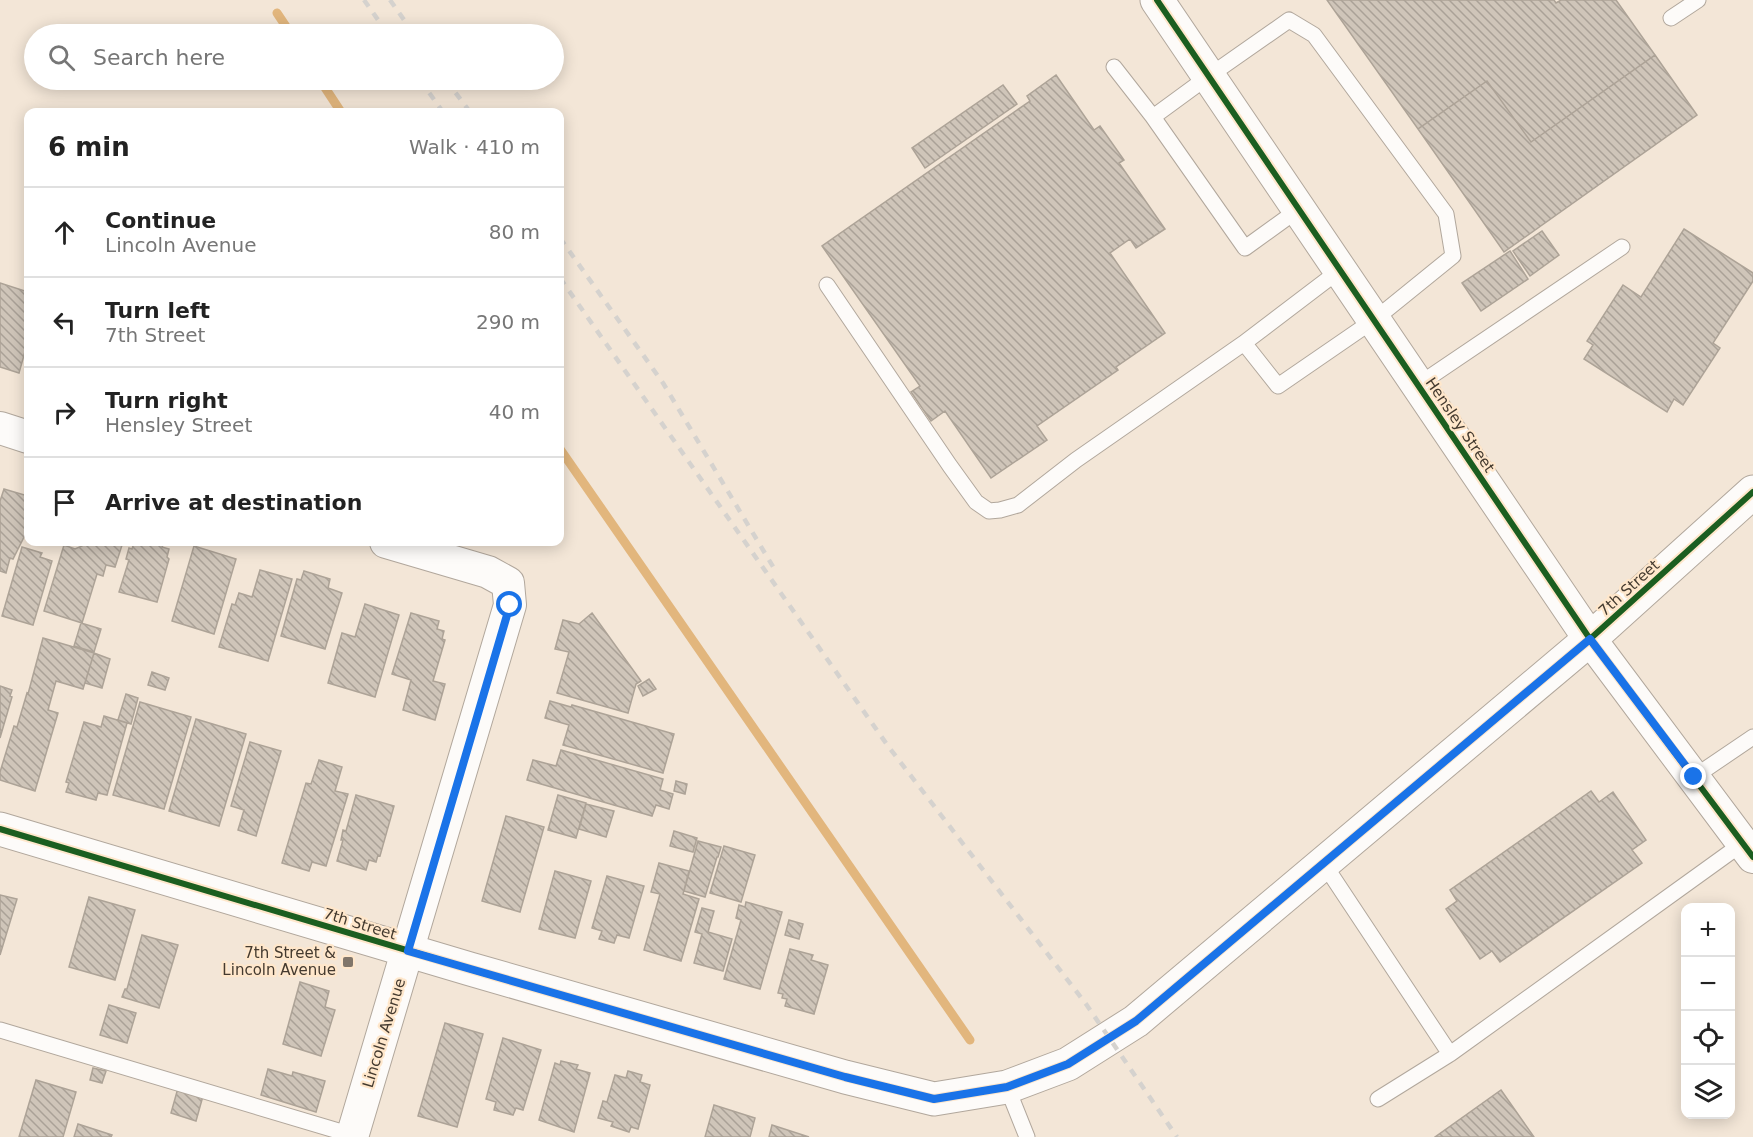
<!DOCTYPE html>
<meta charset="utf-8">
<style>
:root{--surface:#fff;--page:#f6f6f6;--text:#222;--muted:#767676;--line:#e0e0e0}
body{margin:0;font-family:"DejaVu Sans",sans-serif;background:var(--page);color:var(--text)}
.controls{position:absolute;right:18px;bottom:18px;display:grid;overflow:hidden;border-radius:12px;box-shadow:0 3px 15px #0003}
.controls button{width:54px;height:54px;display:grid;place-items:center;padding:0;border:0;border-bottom:2px solid var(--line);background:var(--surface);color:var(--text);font:30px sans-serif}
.stop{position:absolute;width:18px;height:18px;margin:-14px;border:4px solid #1a73e8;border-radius:50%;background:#fff}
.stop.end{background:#1a73e8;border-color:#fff;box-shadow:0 2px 6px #0008}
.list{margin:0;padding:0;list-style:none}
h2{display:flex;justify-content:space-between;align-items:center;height:78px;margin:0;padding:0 24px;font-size:26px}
h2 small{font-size:20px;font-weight:400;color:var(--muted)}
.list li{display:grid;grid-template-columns:39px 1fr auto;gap:18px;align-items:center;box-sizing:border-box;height:90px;padding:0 24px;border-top:2px solid var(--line)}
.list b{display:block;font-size:22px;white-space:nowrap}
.list p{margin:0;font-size:20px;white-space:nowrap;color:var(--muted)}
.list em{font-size:20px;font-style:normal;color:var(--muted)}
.icon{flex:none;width:33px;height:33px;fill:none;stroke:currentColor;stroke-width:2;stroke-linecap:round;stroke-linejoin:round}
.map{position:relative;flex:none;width:1753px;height:1137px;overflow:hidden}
.search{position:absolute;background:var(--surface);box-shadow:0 3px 15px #0003;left:24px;top:24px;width:540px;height:66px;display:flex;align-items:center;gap:15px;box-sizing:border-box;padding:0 21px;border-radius:33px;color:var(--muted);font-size:22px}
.panel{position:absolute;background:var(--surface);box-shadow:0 3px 15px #0003;left:24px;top:108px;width:540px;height:438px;border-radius:12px}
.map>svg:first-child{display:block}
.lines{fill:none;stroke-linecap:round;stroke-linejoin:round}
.stream{stroke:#e2b67d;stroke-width:9}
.building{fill:url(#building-back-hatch);stroke:#ada397;stroke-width:1.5}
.lane-casing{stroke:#b1a79c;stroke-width:17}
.street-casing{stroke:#b1a79c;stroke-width:34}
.secondary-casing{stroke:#b1a79c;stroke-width:35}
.lane{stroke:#fdfbf9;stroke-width:15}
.street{stroke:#fdfbf9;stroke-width:32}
.secondary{stroke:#fdfbf9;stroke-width:33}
.rail{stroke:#d5d2ce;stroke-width:4.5;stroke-dasharray:8 8;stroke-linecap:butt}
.cycleway-casing{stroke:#ffe7cb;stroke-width:10}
.cycleway{stroke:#1b5e20;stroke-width:6}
.route{stroke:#1a73e8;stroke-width:8}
.poi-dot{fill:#81766a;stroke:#ffe7cb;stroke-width:2}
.labels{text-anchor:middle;stroke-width:4.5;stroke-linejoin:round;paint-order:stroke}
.street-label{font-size:15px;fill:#443a2f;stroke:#ffe7cb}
.poi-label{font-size:15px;fill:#443a2f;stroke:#ffe7cb;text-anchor:end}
</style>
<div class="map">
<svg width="1753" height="1137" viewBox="0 0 1753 1137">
<defs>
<pattern id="building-back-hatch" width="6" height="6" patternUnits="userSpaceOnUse" patternTransform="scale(1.5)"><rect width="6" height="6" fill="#cfc5b9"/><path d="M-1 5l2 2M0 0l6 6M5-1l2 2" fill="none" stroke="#aaa197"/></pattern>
</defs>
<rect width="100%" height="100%" fill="#f3e6d7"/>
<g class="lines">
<path class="stream" d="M277,13L291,34
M320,80L341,112
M560,449L970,1040"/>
</g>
<path class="building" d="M1327,0H1554L1556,3L1561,0H1616L1655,55L1531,142L1487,81L1418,129Z
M1655,55L1697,115L1504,252L1418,129L1487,81L1531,142Z
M1056,75L1094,130L1100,126L1124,160L1119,163L1165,229L1136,248L1130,239L1110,253L1165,333L1116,367L1118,370L1037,426L1047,440L991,478L945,411L931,421L911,392L920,386L822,246L1030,101L1027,96Z
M1003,85L1017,104L925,168L912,148Z
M1684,229L1753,273V281L1713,343L1720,348L1683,405L1674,399L1667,412L1584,359L1593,345L1587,341L1623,285L1641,297Z
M1542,231L1559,255L1530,276L1513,251Z
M1510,251L1528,279L1481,311L1462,283Z
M0,283L28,292V341L19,373L0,367Z
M4,489L28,496V529L13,559L10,558L6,573L0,571V501Z
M83,542H123L115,567L106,565L103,576L97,574L82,623L44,611L64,545L75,549L82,546Z
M134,542H164L162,547L169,549L167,557L169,559L157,602L119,592L129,560L126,559L129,548L132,549Z
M194,546L236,559L214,634L172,621Z
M22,547L42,553L40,557L52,561L33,625L2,616Z
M260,570L292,579L268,661L219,647L232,604L235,605L239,593L252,597Z
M304,571L330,579L328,588L342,593L325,649L281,636L297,579L301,580Z
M365,604L399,615L375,697L328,683L342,633L355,637Z
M411,613L439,621L437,629L444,631L442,639L445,640L433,681L445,684L435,720L403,710L411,680L392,674Z
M592,613L641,681L636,684L628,713L557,693L569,652L555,649L563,620L579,624Z
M81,623L101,629L94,652L74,646Z
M43,638L94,653L83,689L56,681L48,710L58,713L35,791L0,780V772L14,726L17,727L27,693L28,694Z
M94,653L110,659L102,688L85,683Z
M152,672L169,678L165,690L148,685Z
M649,679L656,689L643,696L638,686Z
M0,686L12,690L10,696L12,697L0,738Z
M126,694L138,698L131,724L118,720Z
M550,701L571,707L572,705L674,734L663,773L563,745L569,725L545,718Z
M140,702L191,717L164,809L113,795Z
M104,716L127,723L107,795L98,793L96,800L66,792L69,783L66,782L84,722L101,727Z
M196,719L246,734L219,826L169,811Z
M250,742L281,751L256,836L238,830L244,810L231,806Z
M561,750L663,779L660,790L673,794L669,809L656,805L652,816L527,780L533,760L556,766Z
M319,760L342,767L335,791L348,794L326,866L312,862L309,871L282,863L306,783L311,784Z
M676,781L687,784L685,794L674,791Z
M1591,791L1599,802L1613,792L1646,840L1632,850L1642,863L1500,962L1492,951L1480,959L1446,909L1457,901L1450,890Z
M356,795L394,806L380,856L378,855L376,862L369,860L366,870L337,861L343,840H341L343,830L346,831Z
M558,795L586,803L576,838L548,830Z
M586,804L614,811L606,837L579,829Z
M506,816L544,827L520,912L482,901Z
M674,831L697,838L693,852L670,846Z
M698,841L721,847L718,857H717L705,897L684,891Z
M724,846L755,855L741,902L710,893Z
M659,863L689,871L683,894L699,899L681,961L644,950L660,894L651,892Z
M555,871L591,881L575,938L539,929Z
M607,876L644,886L629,938L617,935L614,943L599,939L602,931L592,928Z
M0,895L17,899L0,955Z
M89,897L135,910L115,980L69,967Z
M746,902L782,912L760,989L724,979L741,920L736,918L739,905L745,907Z
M702,908L714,911L708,932L732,939L723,971L694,963L702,934L695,932Z
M789,920L803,924L799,939L785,935Z
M142,935L178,945L159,1008L122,997L125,989H127Z
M790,949L813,955L811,960L828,965L814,1014L785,1006L787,999L782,998L783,994L778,993Z
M300,982L329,991L325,1007L335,1010L321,1056L283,1044Z
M109,1005L136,1013L127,1043L100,1035Z
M445,1023L483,1034L457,1127L418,1116Z
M503,1038L541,1050L523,1110L516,1108L513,1115L494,1110L496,1102L486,1099Z
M561,1061L578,1065L576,1069L590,1073L574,1132L539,1120L555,1063L560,1065Z
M93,1068L106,1071L102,1083L90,1080Z
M268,1069L292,1076L293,1072L325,1081L316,1112L261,1095Z
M628,1071L642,1075L640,1082L650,1085L638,1129L631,1127L629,1132L611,1126L613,1122L598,1118L603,1101L607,1102L615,1075L626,1078Z
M36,1080L76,1092L63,1137H19Z
M178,1088L203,1096L196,1121L171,1113Z
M1501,1090L1534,1137H1435Z
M714,1105L755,1118L750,1137H705Z
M78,1124L112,1135L111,1137H74Z
M772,1125L809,1137H769Z"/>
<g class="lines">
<defs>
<path id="lane" d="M1671,18L1698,0
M1114,67L1153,117
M1299,209L1245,248L1153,117L1209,76L1289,20L1314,35L1446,214L1453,256L1374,320L1278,386L1244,343L1340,270
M827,285L950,466L976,502L989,511L1000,510L1018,505L1076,460L1244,343
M1418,385L1622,247
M1694,777L1753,737
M1324,864L1450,1054L1743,843
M0,1030L355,1136
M1007,1087L1027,1137
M1378,1099L1450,1054"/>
<path id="street" d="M0,428L28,437
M1590,639L1753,857
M352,1137L510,605L508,583L488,572L386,542"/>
<path id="secondary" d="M1157,0L1590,639
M0,829L470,969L845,1077L934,1099L1007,1087L1068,1064L1136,1021L1590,639L1753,492"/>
</defs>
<use href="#lane" class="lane-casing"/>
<use href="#street" class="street-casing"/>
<use href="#secondary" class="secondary-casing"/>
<use href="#lane" class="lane"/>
<use href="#street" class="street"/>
<use href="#secondary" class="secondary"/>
<path class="rail" d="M364,0L388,34
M390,0L414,34
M420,80L443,112
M446,80L470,112
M560,238L663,383L775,570
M560,278L888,746L1086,1004L1177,1137"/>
<defs>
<path id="cycleway" d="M1157,0L1590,639L1753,857
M0,829L470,969L845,1077L934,1099L1007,1087L1068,1064L1136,1021L1590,639L1753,492"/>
</defs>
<use href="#cycleway" class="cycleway-casing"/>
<use href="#cycleway" class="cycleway"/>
</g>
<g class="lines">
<path class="route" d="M510,605L408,951L845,1077L934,1099L1007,1087L1068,1064L1136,1021L1590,639L1694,777"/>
</g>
<rect class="poi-dot" x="342" y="956" width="12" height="12" rx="3"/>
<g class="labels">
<g class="street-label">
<text transform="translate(1460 425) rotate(56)" y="5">Hensley Street</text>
<text transform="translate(1629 588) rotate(-42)" y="5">7th Street</text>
<text transform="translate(360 924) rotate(17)" y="5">7th Street</text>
<text transform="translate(384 1033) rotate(-73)" y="5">Lincoln Avenue</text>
</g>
<g class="poi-label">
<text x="336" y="958">7th Street &amp;<tspan x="336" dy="17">Lincoln Avenue</tspan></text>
</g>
</g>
</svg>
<div class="controls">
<button>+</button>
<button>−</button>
<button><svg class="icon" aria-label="locate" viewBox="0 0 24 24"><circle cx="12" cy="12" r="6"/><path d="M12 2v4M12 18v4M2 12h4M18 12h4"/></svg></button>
<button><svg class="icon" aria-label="layers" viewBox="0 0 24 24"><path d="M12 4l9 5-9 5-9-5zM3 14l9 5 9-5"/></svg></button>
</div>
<div class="stop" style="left:510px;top:605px"></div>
<div class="stop end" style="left:1694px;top:777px"></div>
<div class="search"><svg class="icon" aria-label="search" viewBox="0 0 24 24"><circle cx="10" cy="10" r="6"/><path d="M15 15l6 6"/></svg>Search here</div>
<section class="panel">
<h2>6 min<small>Walk · 410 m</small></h2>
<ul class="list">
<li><svg class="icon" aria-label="ahead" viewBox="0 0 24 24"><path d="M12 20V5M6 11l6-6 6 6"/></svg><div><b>Continue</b><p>Lincoln Avenue</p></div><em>80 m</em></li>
<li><svg class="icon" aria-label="left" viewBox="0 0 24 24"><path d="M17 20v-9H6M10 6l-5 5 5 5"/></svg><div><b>Turn left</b><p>7th Street</p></div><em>290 m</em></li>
<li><svg class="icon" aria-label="right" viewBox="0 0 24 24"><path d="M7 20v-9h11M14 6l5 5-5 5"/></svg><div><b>Turn right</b><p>Hensley Street</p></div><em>40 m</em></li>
<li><svg class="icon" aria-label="arrive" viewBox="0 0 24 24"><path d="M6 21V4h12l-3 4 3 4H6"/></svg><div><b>Arrive at destination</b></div></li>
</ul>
</section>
</div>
